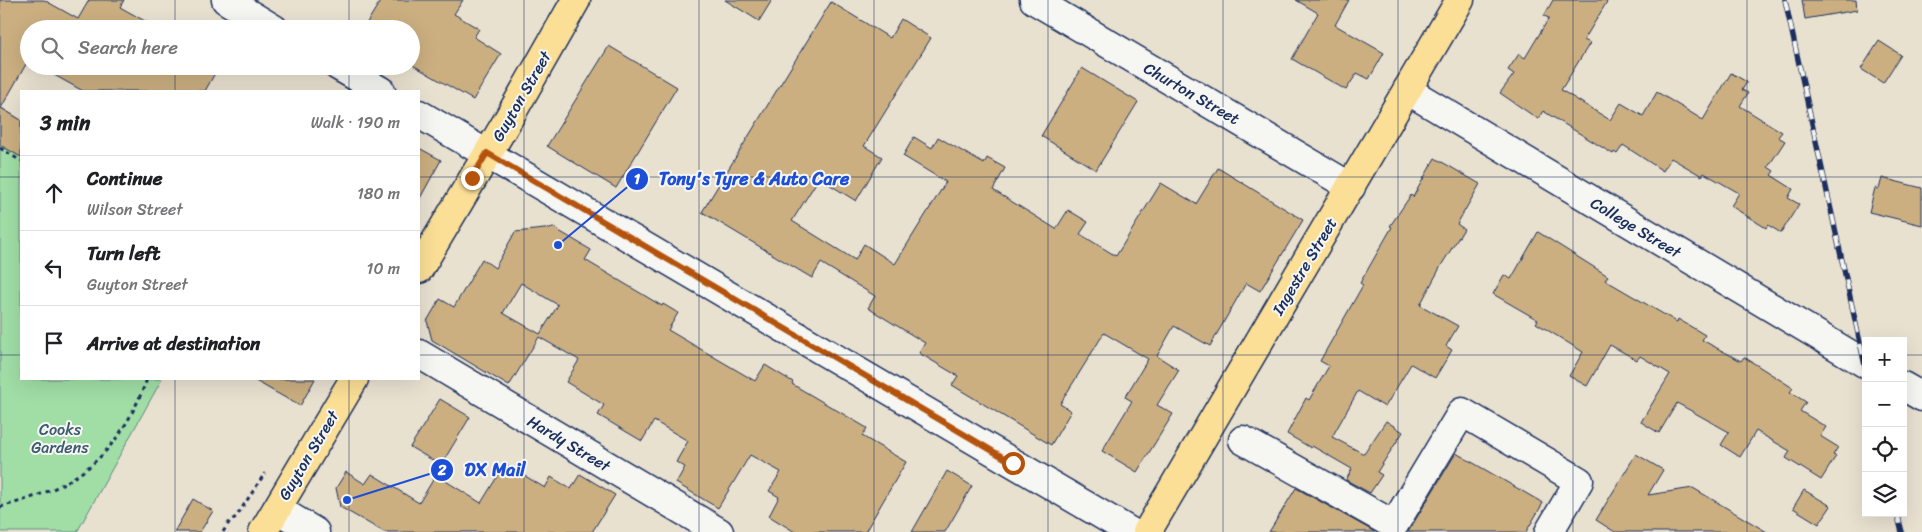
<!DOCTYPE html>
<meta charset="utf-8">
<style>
:root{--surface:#fff;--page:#f6f6f6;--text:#202124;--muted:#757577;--line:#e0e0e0}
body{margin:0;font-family:Sriracha,sans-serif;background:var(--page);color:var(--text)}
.controls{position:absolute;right:15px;bottom:15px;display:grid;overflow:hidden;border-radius:0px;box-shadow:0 5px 20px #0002}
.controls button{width:45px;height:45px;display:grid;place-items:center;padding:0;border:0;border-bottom:1px solid var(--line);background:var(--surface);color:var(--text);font:25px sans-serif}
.stop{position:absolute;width:15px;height:15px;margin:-11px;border:4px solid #b45309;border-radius:50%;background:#fff}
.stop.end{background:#b45309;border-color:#fff;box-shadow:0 1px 5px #0008}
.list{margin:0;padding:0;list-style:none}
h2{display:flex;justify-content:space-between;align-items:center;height:65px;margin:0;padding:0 20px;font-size:21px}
h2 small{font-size:16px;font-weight:400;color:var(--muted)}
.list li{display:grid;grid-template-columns:32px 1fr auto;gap:15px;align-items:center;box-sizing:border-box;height:75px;padding:0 20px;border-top:1px solid var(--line)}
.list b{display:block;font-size:19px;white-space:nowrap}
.list p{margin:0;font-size:16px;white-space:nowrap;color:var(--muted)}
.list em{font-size:16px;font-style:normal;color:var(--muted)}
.icon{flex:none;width:28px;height:28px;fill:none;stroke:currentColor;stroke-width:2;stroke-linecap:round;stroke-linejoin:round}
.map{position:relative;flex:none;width:1922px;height:532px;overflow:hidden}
.search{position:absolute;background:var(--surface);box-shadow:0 5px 20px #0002;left:20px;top:20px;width:400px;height:55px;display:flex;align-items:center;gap:12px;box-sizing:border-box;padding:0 18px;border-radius:28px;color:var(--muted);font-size:19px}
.panel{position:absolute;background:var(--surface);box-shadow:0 5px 20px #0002;left:20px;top:90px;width:400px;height:290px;border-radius:0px}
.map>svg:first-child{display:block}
.green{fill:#a0dea6;stroke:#5e8682}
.building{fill:#cbaf81;stroke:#1b2f5e;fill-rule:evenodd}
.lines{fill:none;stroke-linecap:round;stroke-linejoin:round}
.minor-casing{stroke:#1b2f5e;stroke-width:31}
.major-casing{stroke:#1b2f5e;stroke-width:31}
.path{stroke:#1b2f5e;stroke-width:3;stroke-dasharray:4 4;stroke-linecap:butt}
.minor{stroke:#f6f6f2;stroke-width:28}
.major{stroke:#fbdf96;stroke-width:28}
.rail-casing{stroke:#1b2f5e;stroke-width:5.5}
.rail{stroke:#f6f6f2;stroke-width:4;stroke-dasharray:11;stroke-linecap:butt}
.route{stroke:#b45309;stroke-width:6}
.grid{fill:none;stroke:#1b2f5e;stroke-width:1;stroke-opacity:0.55}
.labels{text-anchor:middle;stroke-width:4;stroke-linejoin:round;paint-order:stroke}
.street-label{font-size:16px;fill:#1b2f5e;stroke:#f6f6f2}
.park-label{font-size:16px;fill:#3c5b70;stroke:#f6f6f2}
.leader{fill:none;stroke:#1d4ed8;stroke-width:2}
.callout-dot{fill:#1d4ed8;stroke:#f6f6f2;stroke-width:2}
.mark-label{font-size:15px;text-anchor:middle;font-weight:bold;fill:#fff}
.callout-label{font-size:18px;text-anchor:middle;font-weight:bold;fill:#1d4ed8;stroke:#f6f6f2;stroke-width:4;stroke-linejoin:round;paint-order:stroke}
</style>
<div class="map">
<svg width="1922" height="532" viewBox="0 0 1922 532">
<rect width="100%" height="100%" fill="#e9e1d0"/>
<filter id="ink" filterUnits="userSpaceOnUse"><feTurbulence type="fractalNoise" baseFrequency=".02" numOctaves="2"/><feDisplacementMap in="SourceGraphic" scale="10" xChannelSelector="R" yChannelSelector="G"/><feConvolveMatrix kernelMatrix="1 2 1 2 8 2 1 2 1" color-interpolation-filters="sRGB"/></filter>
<g filter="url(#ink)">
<path class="green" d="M0,107L21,120V379H162L77,532H0Z"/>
<path class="building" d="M0,0H44L78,19L89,0H124L120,7L159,29H29V59L1,108L21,120V157L0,145Z
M381,0H463L454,14L479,29L474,37L501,54L473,100L411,64V29H363Z
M725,0H772L759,21Z
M1296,0H1349L1335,25L1384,53L1369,79L1357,73L1346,90L1292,59L1318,13Z
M1553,0H1608L1584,40L1590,43L1561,90L1610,120L1621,103L1643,116L1657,92L1703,120L1731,73L1747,82L1742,90L1748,93L1740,106L1782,132L1778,137L1785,141L1768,167L1774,171L1771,175L1793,189L1788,198L1799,204L1781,233L1768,225L1766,228L1731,206L1739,193L1704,173L1702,176L1671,158L1663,171L1623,145L1617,154L1614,152L1613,154L1543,111L1538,119L1500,93L1514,74L1508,70L1519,54L1525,58L1549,18L1544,16Z
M1802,0H1856L1857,10L1805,19Z
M831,2L890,38L901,19L931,38L864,146L882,157L856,201L819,178L792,221L855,260L864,244L895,264L946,182L903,156L914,137L932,148L938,137L984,164L987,158L1005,168L993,190L1056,229L1068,210L1088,222L1080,234L1116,256L1161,183L1196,204L1218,168L1303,220L1260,291L1246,283L1210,346L1174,326L1157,356L1179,370L1157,405L1173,414L1137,472L1102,451L1132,401L1125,397L1148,359L1104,333L1060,404L1071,411L1051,445L952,385L958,376L919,353L925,343L868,308L875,296L821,263L812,278L702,212Z
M1879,41L1901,55L1883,83L1861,69Z
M609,46L677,87L616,188L547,146Z
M38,66H219L205,91H83Z
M1082,68L1138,102L1096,170L1041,136Z
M419,148L441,160L419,200Z
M1435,158L1480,184L1457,224L1464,229L1442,264L1420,305L1458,326L1446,346L1452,350L1435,378L1411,364L1385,407L1358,391L1332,437L1364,454L1386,421L1403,432L1377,472L1382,475L1370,493L1346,480L1352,469L1312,446L1311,448L1287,434L1306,398L1309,400L1329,366L1320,361L1363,285L1360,283L1392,227L1390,226L1411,195L1413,197Z
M1882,178L1922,188V225L1869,212L1875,188L1879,189Z
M554,228L591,250L585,260L662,306L663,304L678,313L668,330L755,381L765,365L793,382L792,384L867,428L862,436L906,462L865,532H795L769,516L779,497L769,491L781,472L750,455L718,508L676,483L685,467L676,462L688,441L654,421L642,441L598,415L604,405L566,382L579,360L539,337L509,386L432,340L427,321L440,299L454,307L482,259L495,268L515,232ZM521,283L558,305L540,334L503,313Z
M1538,232L1608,276L1605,280L1677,322L1678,319L1705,335L1702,340L1741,361L1744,357L1793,388L1790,392L1806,402L1800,411L1826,427L1820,436L1838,447L1833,455L1836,456L1821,480L1786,458L1790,451L1756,431L1740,457L1721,445L1729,432L1677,403L1659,433L1641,422L1670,374L1640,356L1637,360L1610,345L1587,386L1569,376L1583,352L1536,323L1538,320L1493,294L1504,275L1511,279Z
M252,379H315L300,406Z
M440,399L470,417L441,465L410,447Z
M1456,453L1543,503L1526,532H1408Z
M1636,454L1663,470L1648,495L1693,488L1767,532H1615L1596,520Z
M505,464L545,488L551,477L571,489L580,474L615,495L592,532H384L340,507L336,488L346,472L365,484L372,474L419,503L436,475L481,503Z
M947,471L972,486L945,532H912Z
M1296,488L1375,532H1269Z
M1804,490L1831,506L1819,524L1793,508Z
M193,499L213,511L200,532H174Z"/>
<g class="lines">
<defs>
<path id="minor" d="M226,0L274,29
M1034,0L1351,187
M338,66L381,91
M1407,90L1866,364
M419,114L1131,532
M419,354L719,532
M1903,386L1922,397
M1243,440L1394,525L1462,412L1579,481L1549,532
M277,509L315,532"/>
<path id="major" d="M419,269L506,123L576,0
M263,532L354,379
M1147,532L1460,0"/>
</defs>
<use href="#minor" class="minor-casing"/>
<use href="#major" class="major-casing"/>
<path class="path" d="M0,148L21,161
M0,507C78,487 118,456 147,379
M223,532L230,521L236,517L265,473"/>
<use href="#minor" class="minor"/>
<use href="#major" class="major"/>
<defs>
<path id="rail" d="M1785,0L1866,370
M1897,513L1902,532"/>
</defs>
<use href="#rail" class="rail-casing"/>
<use href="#rail" class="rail"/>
</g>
</g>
<g class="lines" filter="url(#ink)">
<path class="route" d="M472,178L487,153L1013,463"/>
</g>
<path class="grid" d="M175,0V29M349,0V29M524,0V532M699,0V532M874,0V532M1048,0V532M1223,0V532M1398,0V532M1573,0V532M1747,0V532M175,66V91M349,66V91M0,177H21M419,177H1922M0,355H21M419,355H1866M1903,355H1922M175,379V532M349,379V532"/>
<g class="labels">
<g class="street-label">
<text transform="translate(1192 93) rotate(30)" y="6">Churton Street</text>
<text transform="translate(521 96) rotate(-60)" y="6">Guyton Street</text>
<text transform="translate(1636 227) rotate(31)" y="6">College Street</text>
<text transform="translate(1304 266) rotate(-59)" y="6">Ingestre Street</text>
<text transform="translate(569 443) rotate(31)" y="6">Hardy Street</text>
<text transform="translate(308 455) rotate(-59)" y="6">Guyton Street</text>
</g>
<g class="park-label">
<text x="60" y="435">Cooks<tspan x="60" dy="18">Gardens</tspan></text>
</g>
</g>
<path class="leader" d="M558 245L637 179M347 500L442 470"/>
<g class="callout-dot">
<circle cx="558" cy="245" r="5"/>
<circle cx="347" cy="500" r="5"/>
<circle cx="637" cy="179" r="12"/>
<circle cx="442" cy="470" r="12"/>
</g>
<g class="mark-label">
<text x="637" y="184">1</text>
<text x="442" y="475">2</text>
</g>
<g class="callout-label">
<text x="754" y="185">Tony's Tyre &amp; Auto Care</text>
<text x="495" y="476">DX Mail</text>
</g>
</svg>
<div class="controls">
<button>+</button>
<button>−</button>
<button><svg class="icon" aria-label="locate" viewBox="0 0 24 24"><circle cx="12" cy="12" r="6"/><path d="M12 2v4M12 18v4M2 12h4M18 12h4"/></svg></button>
<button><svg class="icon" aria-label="layers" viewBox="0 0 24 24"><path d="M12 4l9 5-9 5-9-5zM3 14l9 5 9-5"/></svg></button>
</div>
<div class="stop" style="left:1013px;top:463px"></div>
<div class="stop end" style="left:472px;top:178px"></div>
<div class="search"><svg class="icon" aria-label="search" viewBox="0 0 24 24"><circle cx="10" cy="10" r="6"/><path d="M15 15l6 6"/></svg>Search here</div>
<section class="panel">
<h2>3 min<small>Walk · 190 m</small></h2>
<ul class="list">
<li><svg class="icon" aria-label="ahead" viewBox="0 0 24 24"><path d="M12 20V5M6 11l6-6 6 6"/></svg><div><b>Continue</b><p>Wilson Street</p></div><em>180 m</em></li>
<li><svg class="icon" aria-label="left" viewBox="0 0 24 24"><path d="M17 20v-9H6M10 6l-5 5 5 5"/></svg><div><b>Turn left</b><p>Guyton Street</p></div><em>10 m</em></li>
<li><svg class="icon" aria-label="arrive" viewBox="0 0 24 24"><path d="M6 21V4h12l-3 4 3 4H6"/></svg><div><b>Arrive at destination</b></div></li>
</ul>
</section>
</div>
